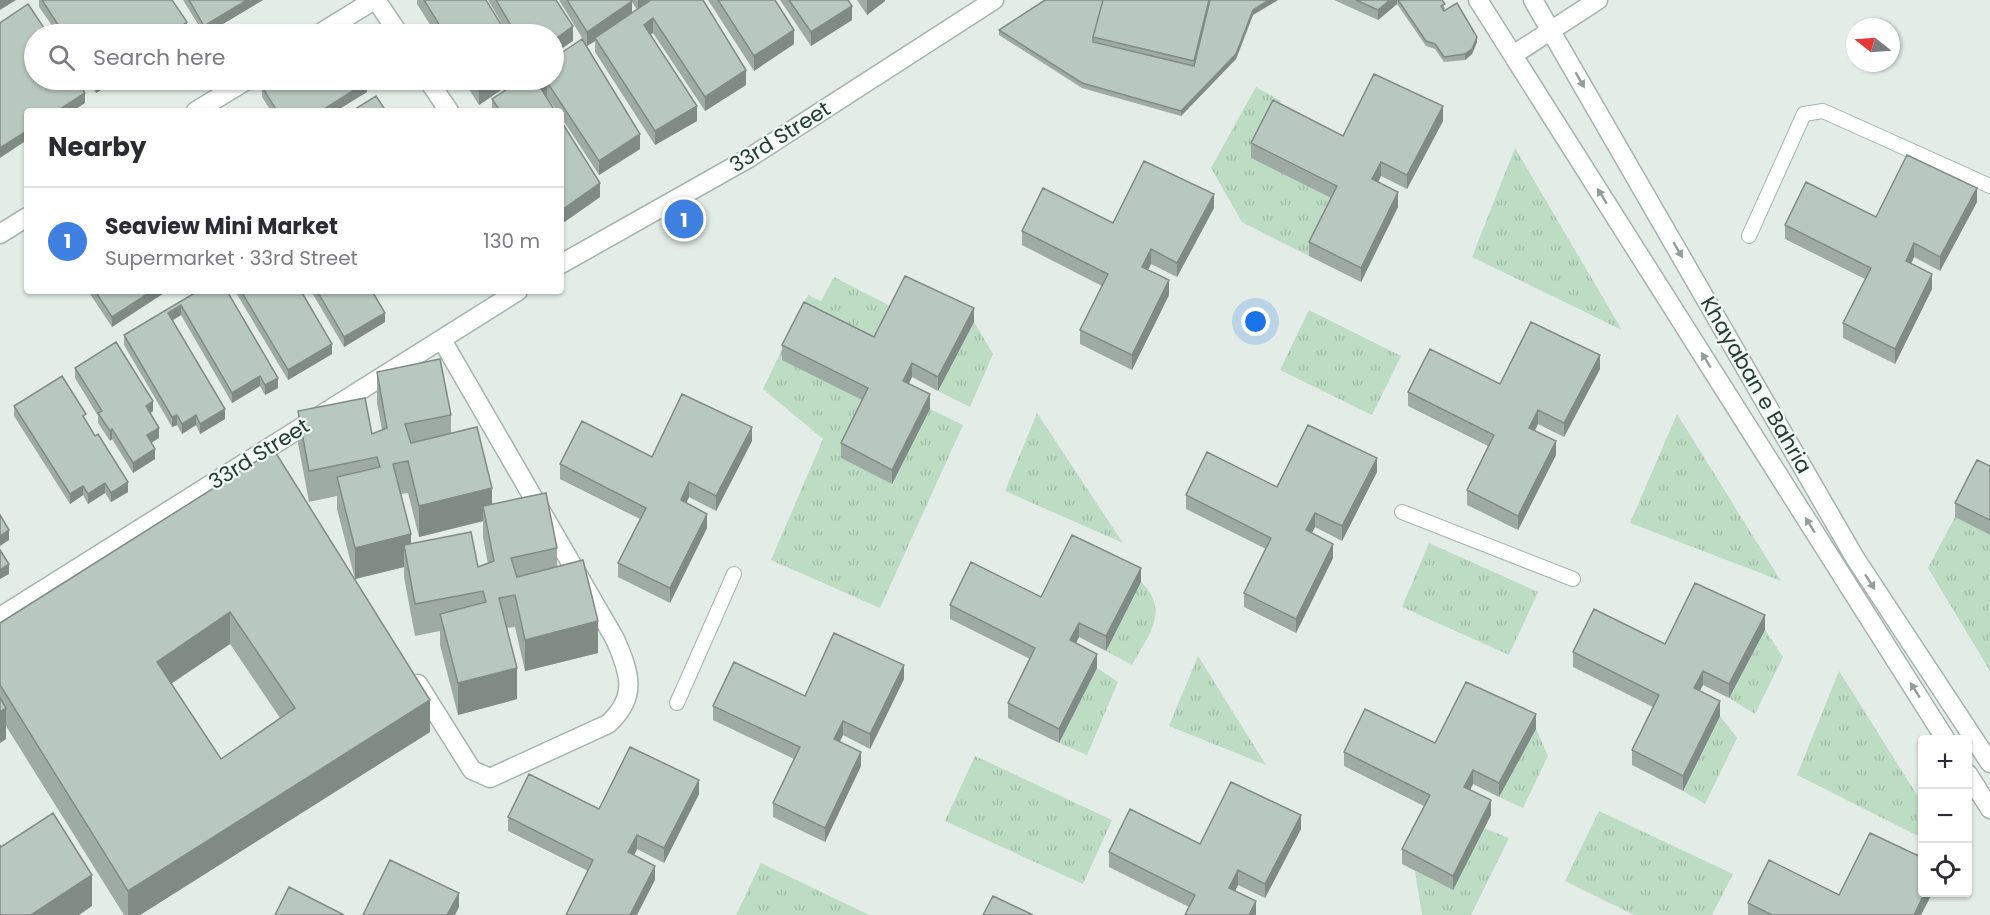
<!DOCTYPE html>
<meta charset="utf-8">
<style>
:root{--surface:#fff;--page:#f2f2f3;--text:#2b2b33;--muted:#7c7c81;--line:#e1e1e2;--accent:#0f766e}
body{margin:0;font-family:Poppins,sans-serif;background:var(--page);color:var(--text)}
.controls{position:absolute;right:18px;bottom:18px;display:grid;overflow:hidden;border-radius:6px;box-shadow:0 2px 4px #0004}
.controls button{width:54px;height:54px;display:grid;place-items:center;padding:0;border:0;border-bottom:2px solid var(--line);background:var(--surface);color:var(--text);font:30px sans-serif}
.compass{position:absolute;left:1846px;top:18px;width:54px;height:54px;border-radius:50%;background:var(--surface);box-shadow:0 2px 4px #0004;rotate:287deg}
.you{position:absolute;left:1256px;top:322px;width:21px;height:21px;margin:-15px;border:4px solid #fff;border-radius:50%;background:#1a73e8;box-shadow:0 0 0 9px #1a73e833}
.badge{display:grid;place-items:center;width:39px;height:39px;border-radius:50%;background:var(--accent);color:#fff;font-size:20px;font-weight:700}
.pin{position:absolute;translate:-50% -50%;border:3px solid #fff;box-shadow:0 2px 6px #0006}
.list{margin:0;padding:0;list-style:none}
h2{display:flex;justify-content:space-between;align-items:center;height:78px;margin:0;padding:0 24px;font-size:26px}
h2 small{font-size:20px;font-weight:400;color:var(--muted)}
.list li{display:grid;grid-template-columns:39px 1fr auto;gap:18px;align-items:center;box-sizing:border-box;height:108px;padding:0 24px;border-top:2px solid var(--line)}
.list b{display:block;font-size:22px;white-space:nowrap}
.list p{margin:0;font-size:20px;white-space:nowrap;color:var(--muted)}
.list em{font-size:20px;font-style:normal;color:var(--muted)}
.icon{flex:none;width:33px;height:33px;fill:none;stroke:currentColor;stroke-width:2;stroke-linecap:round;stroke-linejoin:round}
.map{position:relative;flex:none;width:1990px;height:915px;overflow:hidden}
.search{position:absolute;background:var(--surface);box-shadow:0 2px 4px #0004;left:24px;top:24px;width:540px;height:66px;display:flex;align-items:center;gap:15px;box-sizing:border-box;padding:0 21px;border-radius:33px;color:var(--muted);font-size:22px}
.panel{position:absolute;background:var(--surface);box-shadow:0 2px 4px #0004;left:24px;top:108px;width:540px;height:186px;border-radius:6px}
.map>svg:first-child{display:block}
.grass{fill:url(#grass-tufts)}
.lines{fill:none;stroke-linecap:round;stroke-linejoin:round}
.service-casing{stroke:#a6b4ae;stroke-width:16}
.minor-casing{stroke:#a6b4ae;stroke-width:21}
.tertiary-casing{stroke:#a6b4ae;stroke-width:21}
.service{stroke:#fff;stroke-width:14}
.minor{stroke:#fff;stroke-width:18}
.tertiary{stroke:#fff;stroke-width:18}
.wall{fill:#9eaba5;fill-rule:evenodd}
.shaded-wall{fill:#818b86}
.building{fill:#b8c7c0;stroke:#818b86;stroke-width:1.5;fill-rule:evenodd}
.oneway{fill:#919e9a}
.labels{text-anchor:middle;stroke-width:4.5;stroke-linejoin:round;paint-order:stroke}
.street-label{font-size:21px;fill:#233c34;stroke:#f3f9f6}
</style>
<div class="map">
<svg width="1990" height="915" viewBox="0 0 1990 915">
<defs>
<pattern id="grass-tufts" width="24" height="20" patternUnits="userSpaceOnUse" patternTransform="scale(1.5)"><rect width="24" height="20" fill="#bddcc4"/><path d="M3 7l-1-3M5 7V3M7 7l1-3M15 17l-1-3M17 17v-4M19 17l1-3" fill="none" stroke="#a2bea9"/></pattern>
</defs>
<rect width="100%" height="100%" fill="#e3ece7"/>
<path class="grass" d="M1256,87L1281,101L1251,158L1337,201L1309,256L1242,222L1211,168Z
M1515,148L1622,330L1472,257Z
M834,277L896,309L874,352L783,360L868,403L892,484L930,409L963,425L880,608L771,560L823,439L763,389L808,295L821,301Z
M1309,310L1401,356L1372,415L1280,370Z
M974,322L993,354L970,407L938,391Z
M1037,413L1123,543L1005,491Z
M1677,414L1781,581L1630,523Z
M1955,517L1990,535V671L1928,568Z
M1429,543L1538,592L1509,655L1402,607Z
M1141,582C1171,611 1148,635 1132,665L1106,651Z
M1765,630L1783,657L1755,714L1729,698Z
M1198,656L1266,765L1169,726Z
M1097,668L1118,682L1087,755L1059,743Z
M1839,671L1922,803V838L1797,775Z
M1720,716L1737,738L1705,804L1683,791Z
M1536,729L1548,756L1523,808L1499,797Z
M975,756L1112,820L1083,884L945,821Z
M1599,811L1733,874L1712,915H1634L1565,881Z
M1484,828L1509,838L1471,915H1422L1415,871L1453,890Z
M761,863L869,915H736Z"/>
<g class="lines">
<defs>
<path id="service" d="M1749,236L1804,114L1823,111L1990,186
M1402,512L1573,579
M677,703L734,574"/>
<path id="minor" d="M376,0L399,34
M319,34L374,0
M1513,55L1598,0
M428,80L449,111
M196,111L247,80
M0,234L27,217
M561,264L749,158L994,0
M0,617L518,291
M418,684L472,770L490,778L608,724C638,697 630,673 615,639L442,340"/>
<path id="tertiary" d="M1478,0L1946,740
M1533,0L1855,558L1990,763
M1968,774L1990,809"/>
</defs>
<use href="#service" class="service-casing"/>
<use href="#minor" class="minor-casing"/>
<use href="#tertiary" class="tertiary-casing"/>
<use href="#service" class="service"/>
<use href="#minor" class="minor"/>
<use href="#tertiary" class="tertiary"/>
</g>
<path class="wall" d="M39,0H172L187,32L184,34H58L39,7Z
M183,0H263L206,34H204Z
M417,0H486L507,34H436L417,4Z
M488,0H556L573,41L554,34H508Z
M559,0H703L746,85L705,111L653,33L650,34L697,121L655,145L595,52V41L587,46ZM632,2L637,10L632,13Z
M708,0H775L794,44L754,71Z
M780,0H848L852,20L811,46Z
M857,0H885V1L867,15Z
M1045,0H1278L1253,15L1236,59L1181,116L1082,88L999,35V30Z
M1334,0H1442L1445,9L1443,10L1477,42L1472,54L1465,60L1444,62L1435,49L1426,46L1397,4L1378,20Z
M87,80H117L96,93Z
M463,80H516L479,105Z
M554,80L640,149L599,175L561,117V111H557L547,97L555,111H492V99Z
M262,87L367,92L336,111H271L262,97Z
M561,121L600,197L563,223L561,219Z
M1443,121L1407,189L1381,176L1378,182L1398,207L1361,282L1309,256V242L1331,198L1251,158V143L1343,136Z
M1977,202L1940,271L1914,257L1911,264L1932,289L1895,364L1843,338V323L1865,279L1785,239V225L1876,217Z
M1214,208L1177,277L1151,264L1148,270L1169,295L1132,370L1080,344V330L1102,286L1022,245V231L1113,223Z
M88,291H167L112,327Z
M198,291L278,388L265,395L260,386L232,403L181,315L173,320L225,419L200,434L196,425L182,434L177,425L172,427L124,345V335Z
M235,291H301L332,354L288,380Z
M311,291H372L385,322L344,347Z
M974,322L938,391L912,377L909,384L930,409L892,484L841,458V443L862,400L782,360V345L874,337Z
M75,368L153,411L150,413L159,438L151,443L155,459L133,473L112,439L110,441L98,423V416L75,378Z
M1600,369L1564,437L1538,424L1535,430L1556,455L1518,530L1467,505V490L1488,446L1408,406V392L1500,384Z
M377,372L451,415V433L492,504L557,548V567L598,653L525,671L515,627L506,628L517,699L458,715L440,645V631L415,636L404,577V567L355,579L337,509V496L309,502L298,443V411L372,434L382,430L377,403ZM408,493L419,537L483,521V537L488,564L478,567L411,544L401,494Z
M14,406L86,421L128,492L111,502L105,493L88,504L83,495L70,504L14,416Z
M752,441L716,511L689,497L686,503L707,528L670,603L618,577V563L640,519L560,479V464L652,457Z
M274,450L430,732L140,915H124L6,726V739L0,743V623ZM230,644L280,718L221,759L171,684Z
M1990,466V535L1955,517V503Z
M1377,472L1342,541L1315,527L1312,533L1333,558L1296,633L1244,607V593L1266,549L1186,509V495L1277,487Z
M1141,582L1106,651L1079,637L1076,643L1097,668L1059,743L1008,718V703L1030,659L950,619V605L1041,597Z
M1765,630L1729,698L1703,685L1699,691L1720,716L1683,791L1632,765V750L1653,707L1573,667V652L1665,644Z
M904,679L870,749L843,735L840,742L861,766L825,842L773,817V803L794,759L713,720V706L805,696Z
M1536,729L1499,797L1473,784L1470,790L1491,815L1453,890L1402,864V849L1424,806L1344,766V752L1435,743Z
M699,794L664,863L637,849L634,855L655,880L588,871L508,831V817L599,809Z
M1301,829L1265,898L1238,885L1235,891L1256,915L1189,907L1109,867V852L1200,844Z
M1839,895L1921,915H1748V903Z"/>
<path class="shaded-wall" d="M0,0H16L0,10Z
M247,0H263L206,34H204V26Z
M638,0H655L638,12Z
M867,0H885V1L867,15Z
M1209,0H1212L1194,71V61Z
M1269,0H1278L1253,15L1236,59L1181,116V111L1253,10Z
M1390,0H1397V4L1378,20V10Z
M632,1V16L595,38V41L587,46V32Z
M852,6V20L811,46V32Z
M653,18V33L644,39V25Z
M187,22V32L184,34H169Z
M573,26V41L554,54V40Z
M794,30V44L754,71V56Z
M1477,37V42L1472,54L1465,60V54Z
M746,70V85L705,111V97Z
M102,80H117L96,93V83Z
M496,80H516L479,105V91Z
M367,82V92L336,111H321Z
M547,82V97L540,101V87Z
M85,93V103L73,111H57Z
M697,106V121L655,145V131Z
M1443,106V121L1407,189V175Z
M27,131V140L0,158V148Z
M640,134V149L599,175V161Z
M1381,162V176L1372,194V179Z
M600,183V197L563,223V209Z
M1977,188V202L1940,271V257Z
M1398,192V207L1361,282V268Z
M1214,194V208L1177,277V263Z
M1914,243V257L1906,275V261Z
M1151,249V264L1142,281V267Z
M1932,274V289L1895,364V349Z
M1169,280V295L1132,370V355Z
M152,291H167L112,327V317Z
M181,305V315L168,323V313Z
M974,308V322L938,391V377Z
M385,313V322L344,347V337Z
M332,344V354L288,380V370Z
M1600,355V369L1564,437V423Z
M912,363V377L903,395V381Z
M260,376V386L232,403V393Z
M278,378V388L265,395V385Z
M930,394V409L892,484V470Z
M153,401V411L146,416V406Z
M225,409V419L200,434V424Z
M1538,410V424L1529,442V428Z
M177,415V425L172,427V417Z
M196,415V425L182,434V424Z
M752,427V441L716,511V496Z
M159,428V438L147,445V435Z
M112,429V439L110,441V431Z
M1556,441V455L1518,530V516Z
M155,449V459L133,473V463Z
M1377,458V472L1342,541V526Z
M128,482V492L111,502V493Z
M689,482V497L681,515V500Z
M105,483V493L88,504V494Z
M83,486V495L70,504V494Z
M492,488V519L483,506V521L419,537V506Z
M1315,513V527L1306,545V530Z
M707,514V528L670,603V588Z
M9,530V540L0,546V536Z
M411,534V566L404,545V567L355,579V548Z
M1333,544V558L1296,633V619Z
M9,564V574L0,579V570Z
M1141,568V582L1106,651V636Z
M230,612V644L157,693V662Z
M1765,615V630L1729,698V684Z
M598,621V653L525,671V640Z
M1079,623V637L1070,655V640Z
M1097,654V668L1059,743V729Z
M904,665V679L870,749V734Z
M517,668V699L458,715V683Z
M1703,671V685L1694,702V688Z
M430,700V732L140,915H128V891Z
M1720,701V716L1683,791V776Z
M6,708V739L0,743V712Z
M1536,714V729L1499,797V783Z
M843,721V735L834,753V739Z
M861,752V766L825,842V828Z
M1473,770V784L1464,801V787Z
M699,780V794L664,863V848Z
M1491,800V815L1453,890V876Z
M1301,815V829L1265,898V884Z
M637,835V849L628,867V852Z
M655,866V880L637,915H630Z
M1238,870V885L1229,902V888Z
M92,875V906L79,915H31Z
M1925,892H1933L1921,915H1914Z
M459,893V907L455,915H447Z
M1256,901V915H1249Z"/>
<path class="building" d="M42,0H172L187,22L169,34H64Z
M189,0H247L204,26Z
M424,0H486L507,34H445Z
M496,0H556L573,26L554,40V34H516Z
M567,0H631L632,1L587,32Z
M651,0H703L746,70L705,97L653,18L644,25L697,106L655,131L595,38Z
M718,0H775L794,30L754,56Z
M789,0H848L852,6L811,32Z
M1045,0H1103L1093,37V42L1194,66L1210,0H1269L1253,10L1236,54L1181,111L1082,83L999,30Z
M1103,0H1209L1194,61L1093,37Z
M1356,0H1390L1378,10Z
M1398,0H1442L1445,4L1441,6L1444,11L1457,3L1477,37L1472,49L1465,54L1444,57L1435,44L1426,41Z
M28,4L48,34H34V80H76L85,93L57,111H27V131L0,148V23Z
M582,39L640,134L599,161L547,82L540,87L555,111H500L492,99L521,80H554V58Z
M1374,74L1443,106L1407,175L1381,162L1372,179L1398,192L1361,268L1309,242L1337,186L1251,143L1273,100L1343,136Z
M94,80H102L96,83Z
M273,80H366L367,82L321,111H277L262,87Z
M472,80H496L479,91Z
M376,96L386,111H352Z
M561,121L600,183L563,209L561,205Z
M1907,155L1977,188L1940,257L1914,243L1906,261L1932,274L1895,349L1843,323L1871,268L1785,225L1806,182L1876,217Z
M1144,161L1214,194L1177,263L1151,249L1142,267L1169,280L1132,355L1080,330L1108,274L1022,231L1043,188L1113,223Z
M905,276L974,308L938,377L912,363L903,381L930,394L892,470L841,443L868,388L782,345L804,302L874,337Z
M95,291H152L112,317Z
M198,291H227L278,378L265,385L260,376L232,393L181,305L168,313L225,409L200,424L196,415L182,424L177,415L172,417L124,335Z
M241,291H301L332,344L288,370Z
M317,291H372L385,313L344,337Z
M1531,322L1600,355L1564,423L1538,410L1529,428L1556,441L1518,516L1467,490L1494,435L1408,392L1430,349L1500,384Z
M116,342L153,401L146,406L159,428L147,435L155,449L133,463L112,429L110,431L98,413L102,411L75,368Z
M440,359L451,415L405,424L411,443L477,427L492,488L419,506L408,461L393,464L411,534L355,548L337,477L380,467L377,457L309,471L298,411L365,398L372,434L387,428L377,372Z
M62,376L86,414L83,416L95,436L98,434L128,482L111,493L105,483L88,494L83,486L70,494L14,406Z
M682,394L752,427L716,496L689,482L681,500L707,514L670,588L618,563L646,508L560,464L582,421L652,457Z
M1308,425L1377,458L1342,526L1315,513L1306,530L1333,544L1296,619L1244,593L1271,538L1186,495L1207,452L1277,487Z
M274,450L430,700L128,891L0,685V623ZM230,612L295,708L221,759L157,662Z
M1977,460L1990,466V520L1955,503Z
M546,493L557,548L511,558L517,577L583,560L598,621L525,640L515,595L499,598L517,668L458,683L440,614L486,602L483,591L415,604L404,545L471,532L478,567L494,561L483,506Z
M0,515L9,530L0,536Z
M1072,535L1141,568L1106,636L1079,623L1070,640L1097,654L1059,729L1008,703L1035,648L950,605L971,562L1041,597Z
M0,550L9,564L0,570Z
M1695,583L1765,615L1729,684L1703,671L1694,688L1720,701L1683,776L1632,750L1659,695L1573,652L1594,609L1665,644Z
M834,633L904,665L870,734L843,721L834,739L861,752L825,828L773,803L800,747L713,706L734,662L805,696Z
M1466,682L1536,714L1499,783L1473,770L1464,787L1491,800L1453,876L1402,849L1430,795L1344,752L1365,709L1435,743Z
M0,698L6,708L0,712Z
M630,747L699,780L664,848L637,835L628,852L655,866L630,915H566L593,860L508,817L529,774L599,809Z
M1231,782L1301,815L1265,884L1238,870L1229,888L1256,901L1249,915H1185L1195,895L1109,852L1130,809L1200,844Z
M53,813L92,875L31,915H0V845L1,847Z
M1870,833L1923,858V892H1925L1914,915H1772L1748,903L1769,860L1839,895Z
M390,860L459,893L447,915H363Z
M289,887L344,915H275Z
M993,896L1033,915H983Z"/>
<defs><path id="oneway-solid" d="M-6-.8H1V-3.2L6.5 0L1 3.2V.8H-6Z" transform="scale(1.5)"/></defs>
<g class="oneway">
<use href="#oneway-solid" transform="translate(1580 80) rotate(60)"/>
<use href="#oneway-solid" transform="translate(1602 196) rotate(-122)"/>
<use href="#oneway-solid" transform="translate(1678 250) rotate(60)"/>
<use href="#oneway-solid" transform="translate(1706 360) rotate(-122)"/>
<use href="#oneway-solid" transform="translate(1810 525) rotate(-122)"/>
<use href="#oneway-solid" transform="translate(1870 582) rotate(57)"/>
<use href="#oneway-solid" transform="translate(1915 690) rotate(-122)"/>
</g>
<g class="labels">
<g class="street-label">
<text transform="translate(780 137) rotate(-32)" y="7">33rd Street</text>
<text transform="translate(1756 385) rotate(60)" y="7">Khayaban e Bahria</text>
<text transform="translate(259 454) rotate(-32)" y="7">33rd Street</text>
</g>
</g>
</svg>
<div class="controls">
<button>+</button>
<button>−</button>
<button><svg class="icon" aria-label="locate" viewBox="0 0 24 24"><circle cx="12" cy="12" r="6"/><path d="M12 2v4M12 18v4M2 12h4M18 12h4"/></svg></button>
</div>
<svg class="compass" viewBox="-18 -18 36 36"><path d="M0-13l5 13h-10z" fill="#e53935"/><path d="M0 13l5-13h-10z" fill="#7c7c81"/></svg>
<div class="you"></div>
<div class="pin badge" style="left:684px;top:219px;background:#3f7fe0">1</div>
<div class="search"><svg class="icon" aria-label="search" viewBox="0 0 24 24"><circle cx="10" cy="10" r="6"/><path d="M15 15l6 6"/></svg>Search here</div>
<section class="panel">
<h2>Nearby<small></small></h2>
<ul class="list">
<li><span class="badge" style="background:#3f7fe0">1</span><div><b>Seaview Mini Market</b><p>Supermarket · 33rd Street</p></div><em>130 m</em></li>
</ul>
</section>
</div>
